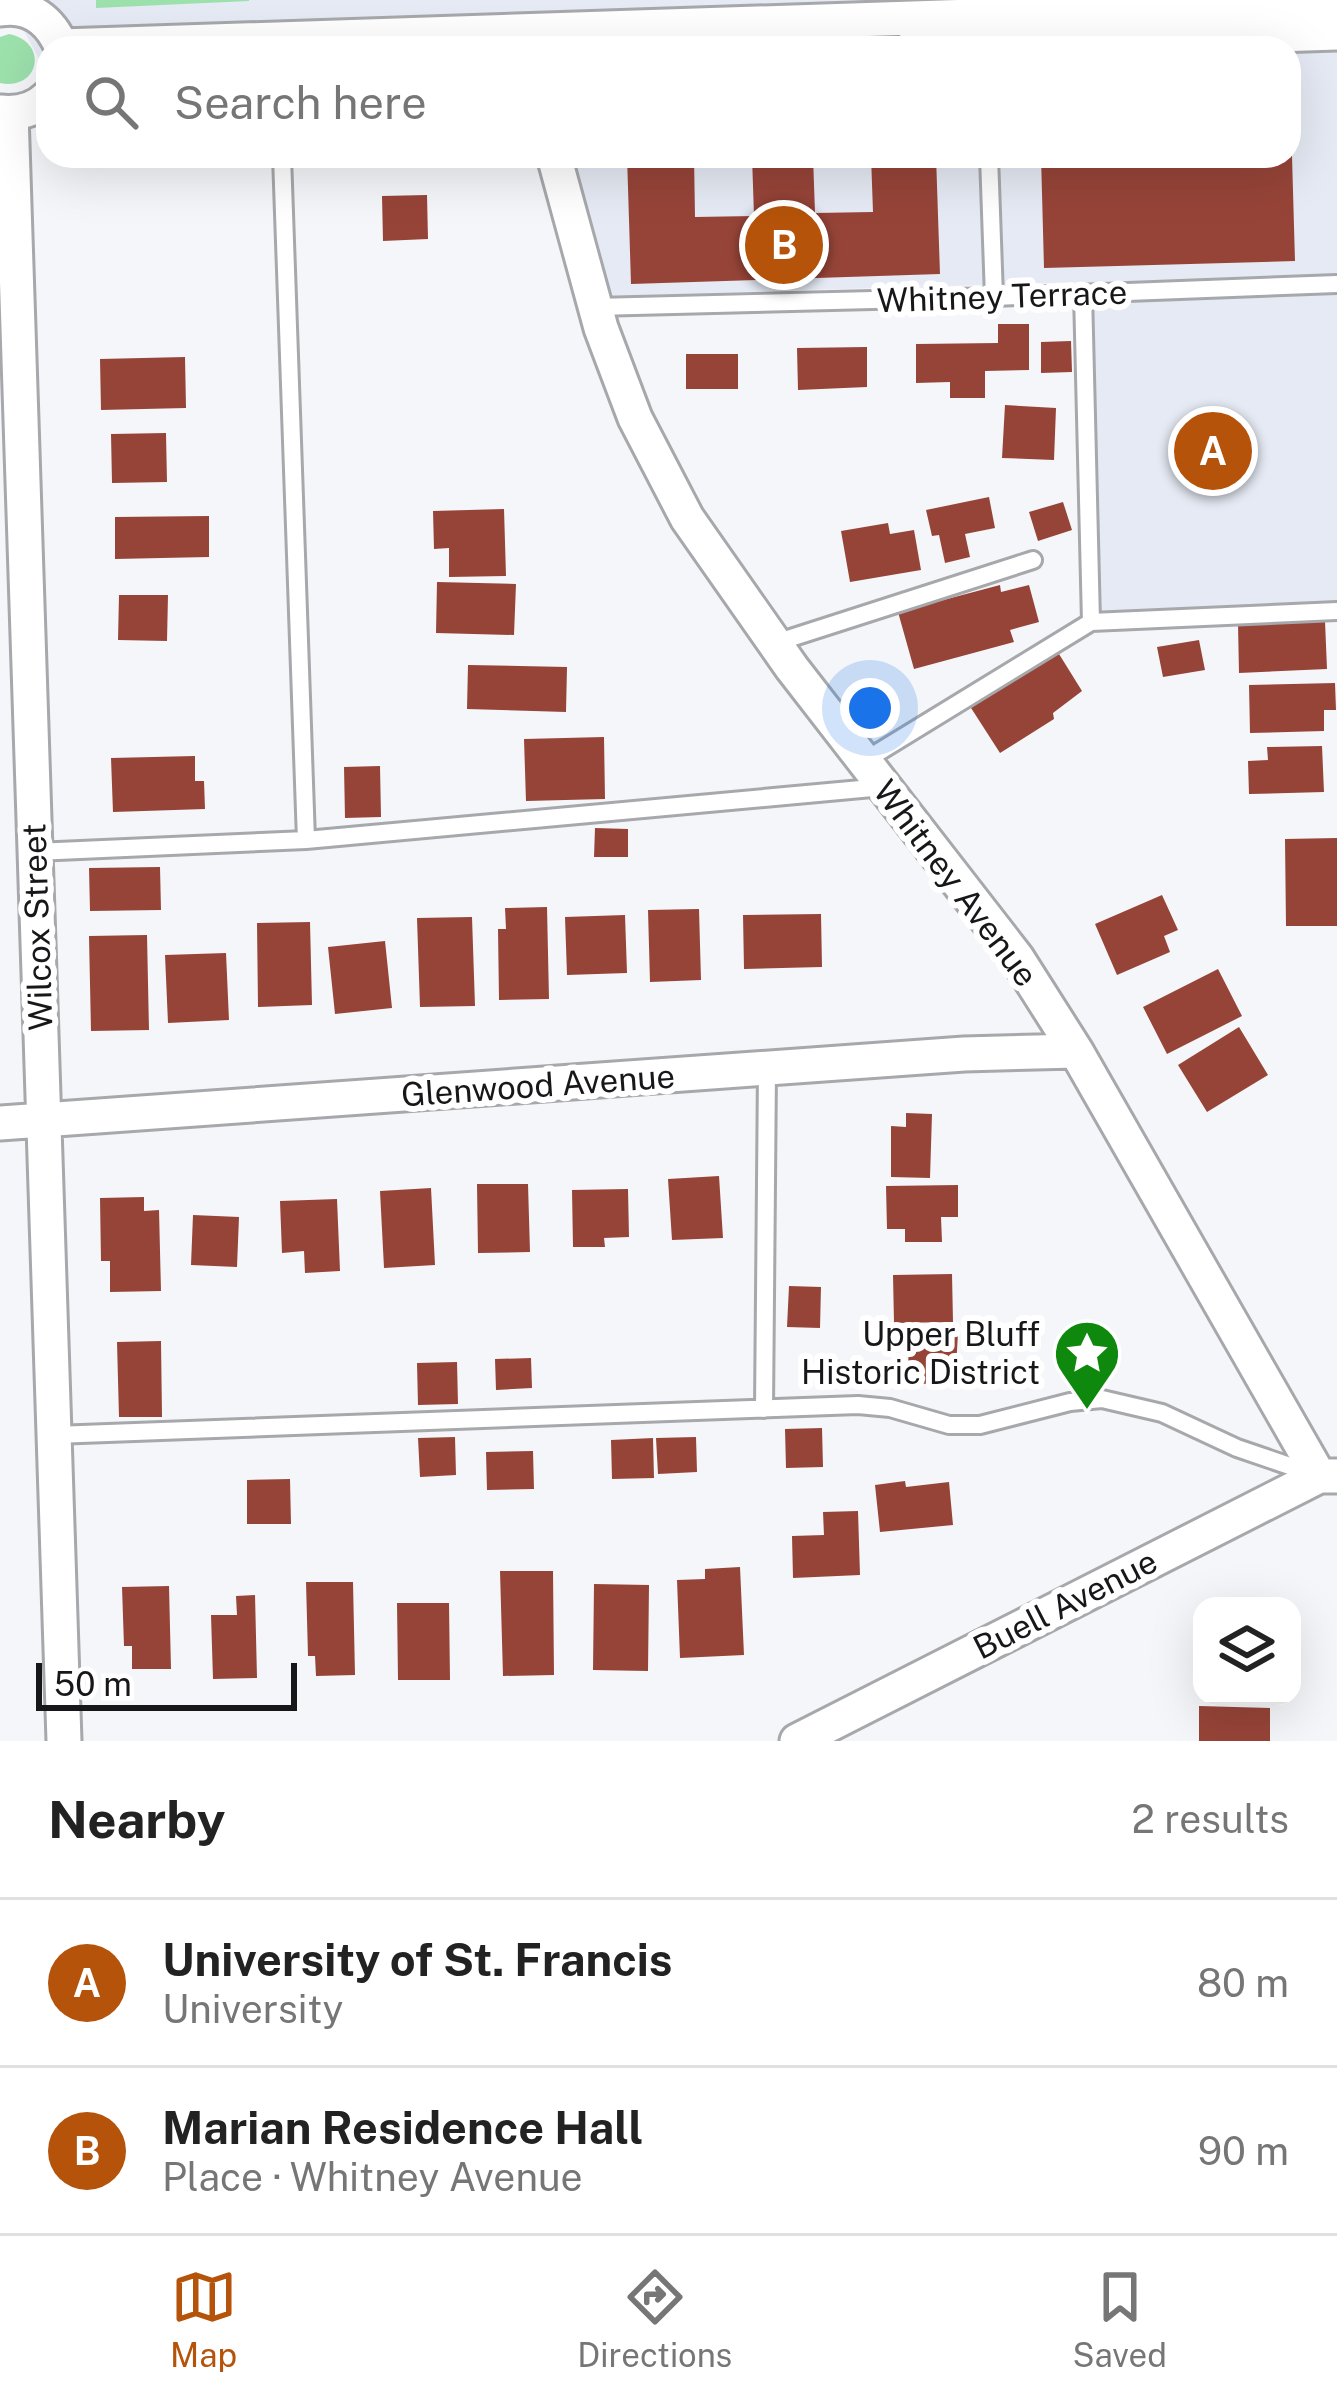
<!DOCTYPE html>
<meta charset="utf-8">
<style>
:root{--surface:#fff;--page:#f2f2f2;--text:#222;--muted:#767676;--line:#e0e0e0;--accent:#b45309}
body{margin:0;font-family:"Public Sans",sans-serif;background:var(--page);color:var(--text)}
.controls{position:absolute;right:36px;bottom:36px;display:grid;overflow:hidden;border-radius:24px;box-shadow:0 12px 48px #0002}
.controls button{width:108px;height:108px;display:grid;place-items:center;padding:0;border:0;border-bottom:3px solid var(--line);background:var(--surface);color:var(--text);font:60px sans-serif}
.scale{position:absolute;left:36px;bottom:30px;width:261px;box-sizing:border-box;padding-left:12px;border:6px solid #171719;border-top:0;font-size:33px;line-height:42px;white-space:nowrap;color:#171719;-webkit-text-stroke:9px #fff;paint-order:stroke}
.you{position:absolute;left:870px;top:708px;width:42px;height:42px;margin:-30px;border:9px solid #fff;border-radius:50%;background:#1a73e8;box-shadow:0 0 0 18px #1a73e833}
.badge{display:grid;place-items:center;width:78px;height:78px;border-radius:50%;background:var(--accent);color:#fff;font-size:39px;font-weight:700}
.pin{position:absolute;translate:-50% -50%;border:6px solid #fff;box-shadow:0 3px 12px #0006}
.list{margin:0;padding:0;list-style:none}
h2{display:flex;justify-content:space-between;align-items:center;height:156px;margin:0;padding:0 48px;font-size:51px}
h2 small{font-size:39px;font-weight:400;color:var(--muted)}
.list li{display:grid;grid-template-columns:78px 1fr auto;gap:36px;align-items:center;box-sizing:border-box;height:168px;padding:0 48px;border-top:3px solid var(--line)}
.list b{display:block;font-size:45px;white-space:nowrap}
.list p{margin:0;font-size:39px;white-space:nowrap;color:var(--muted)}
.list em{font-size:39px;font-style:normal;color:var(--muted)}
.icon{flex:none;width:66px;height:66px;fill:none;stroke:currentColor;stroke-width:2;stroke-linecap:round;stroke-linejoin:round}
.map{position:relative;flex:none;width:1337px;height:1741px;overflow:hidden}
.search{position:absolute;background:var(--surface);box-shadow:0 12px 48px #0002;left:36px;right:36px;top:36px;height:132px;display:flex;align-items:center;gap:30px;box-sizing:border-box;padding:0 42px;border-radius:36px;color:var(--muted);font-size:45px}
.sheet{height:492px;background:var(--surface)}
nav{display:flex;justify-content:space-around;align-items:center;box-sizing:border-box;height:168px;border-top:3px solid var(--line);background:var(--surface);font-size:33px;color:var(--muted)}
nav a{display:grid;justify-items:center;gap:6px}
nav .on{color:var(--accent)}
.map>svg:first-child{display:block}
.built{fill:#e5eaf4}
.green{fill:#9ce0ac}
.building{fill:#974438}
.lines{fill:none;stroke-linecap:round;stroke-linejoin:round}
.service-casing{stroke:#a7a8ab;stroke-width:22}
.minor-casing{stroke:#a7a8ab;stroke-width:39}
.service{stroke:#fff;stroke-width:16}
.minor{stroke:#fff;stroke-width:33}
.labels{text-anchor:middle;stroke-width:12;stroke-linejoin:round;paint-order:stroke}
.street-label{font-size:33px;fill:#171719;stroke:#fff}
.poi-label{font-size:33px;fill:#171719;stroke:#fff;text-anchor:end}
</style>
<div class="map">
<svg width="1337" height="1741" viewBox="0 0 1337 1741">
<rect width="100%" height="100%" fill="#f4f6f9"/>
<path class="built" d="M19,0H1337V606L1093,618L1084,282L601,296L565,156H1289V48H48V64L42,65L21,25Z"/>
<path class="green" d="M96,0H249V1L96,8Z
M9,34C49,42 40,91 0,83V37Z"/>
<path class="building" d="M627,156H694L695,217L754,216L752,156H813L815,213L873,212L871,156H936L940,274L631,284Z
M1041,156H1292L1295,261L1044,268Z
M427,195L428,239L383,241L382,196Z
M998,324H1029V370L985,371V398H950V382L916,383V344L998,343Z
M1071,341L1072,372L1041,373V342Z
M867,347V387L798,390L797,348Z
M686,354H738V389H686Z
M185,357L186,408L101,410L100,359Z
M1005,405L1056,408L1054,460L1002,458Z
M166,433L167,482L112,483L111,434Z
M989,497L995,528L965,534L970,557L945,563L939,535L932,536L926,510Z
M1063,502L1072,530L1038,541L1029,512Z
M504,509L506,576L449,577V548L434,549L433,511Z
M209,516V557L115,559V517Z
M888,523L890,534L914,530L921,570L850,582L841,531Z
M437,582L516,584L514,635L436,633Z
M1000,585L1001,592L1029,585L1039,622L1010,630L1014,642L914,669L898,612Z
M119,595H168L167,641L118,640Z
M1325,621L1327,669L1239,673L1238,624Z
M1199,640L1205,670L1163,677L1157,647Z
M1059,654L1082,691L1053,713L1054,719L1000,753L964,697Z
M468,665L567,667L566,712L467,709Z
M1335,683L1336,710H1324V731L1250,733L1249,685Z
M604,737L605,799L526,801L524,739Z
M1322,746L1324,792L1249,794L1248,761L1268,760L1267,747Z
M195,756V781H204L205,809L113,812L111,758Z
M380,766L381,817L345,818L344,767Z
M595,828L628,829V857H594Z
M1337,838V926H1286L1285,839Z
M160,867L161,910L90,911L89,868Z
M1162,895L1178,930L1164,936L1170,952L1117,975L1095,924Z
M547,907L549,999L499,1000L498,929H506L505,908Z
M699,909L701,980L650,982L648,910Z
M821,914L822,967L744,969L743,915Z
M625,915L627,973L567,975L565,917Z
M472,917L475,1006L420,1007L417,918Z
M310,922L312,1005L258,1007L257,923Z
M147,935L149,1030L91,1031L89,936Z
M385,941L392,1008L335,1014L328,947Z
M226,953L229,1020L168,1023L165,955Z
M1218,969L1242,1016L1167,1054L1143,1007Z
M1239,1027L1268,1075L1207,1112L1178,1065Z
M906,1113L932,1114L930,1178L891,1177V1126L906,1127Z
M719,1176L723,1238L672,1240L668,1179Z
M477,1184H528L530,1252L478,1253Z
M958,1185V1217H941L942,1242H905V1229H887L886,1186Z
M431,1188L435,1265L384,1268L380,1191Z
M628,1189L629,1237L604,1238L605,1247H573L572,1190Z
M144,1197V1211L159,1210L161,1291L110,1292V1261H101L100,1198Z
M337,1199L340,1271L305,1273L304,1251L282,1253L280,1201Z
M193,1215L239,1217L237,1267L191,1265Z
M952,1274L953,1322L894,1323L893,1275Z
M789,1286L821,1287L820,1328L787,1327Z
M910,1330L958,1333L955,1385L907,1383Z
M161,1341L162,1417H119L117,1342Z
M531,1358L532,1388L496,1390L495,1359Z
M457,1362L458,1404L418,1405L417,1363Z
M822,1428L823,1467L786,1468L785,1429Z
M455,1437L456,1475L420,1477L418,1438Z
M696,1437L697,1472L658,1474L656,1438Z
M653,1438L654,1478L612,1479L611,1440Z
M533,1451L534,1489L487,1490L486,1452Z
M290,1479L291,1524H247V1480Z
M905,1481L906,1487L949,1482L953,1525L880,1532L875,1485Z
M858,1511L860,1575L793,1578L792,1536L824,1535L823,1512Z
M740,1567L744,1655L680,1658L677,1580L705,1579V1569Z
M500,1571H553L554,1675L503,1676Z
M306,1582H353L355,1675L316,1676L315,1656H308Z
M594,1584L649,1585L648,1671L593,1670Z
M169,1586L171,1669H132V1646H124L122,1587Z
M255,1595L257,1678L213,1679L211,1615H237L236,1596Z
M397,1603H449L450,1680H398Z
M1199,1706L1270,1708V1741H1199Z"/>
<g class="lines">
<defs>
<path id="service" d="M282,156L306,840
M989,156L994,297
M1083,293L1091,622L1337,611
M595,307L994,297L1337,284
M775,643L1033,560
M864,761L1091,622
M35,852L306,840L883,787
M764,1409L767,1069
M54,1435L858,1405L890,1408L949,1425H980L1070,1402L1102,1399L1162,1413L1237,1448L1316,1475"/>
<path id="minor" d="M0,9C30,4 51,21 62,48
M62,46L1337,4
M911,48L1337,33
M0,112C18,114 35,110 48,97
M11,113L64,1741
M554,156L601,328L635,418L687,518L792,668L1017,958L1076,1051L1319,1476
M0,1123L964,1054L1076,1051
M797,1741L1319,1476H1337"/>
</defs>
<use href="#service" class="service-casing"/>
<use href="#minor" class="minor-casing"/>
<use href="#service" class="service"/>
<use href="#minor" class="minor"/>
</g>
<defs>
<symbol id="sight-pin" viewBox="-11 -11 22 30"><path d="M0 17L-7.5 6A9.5 9.5 0 1 1 7.5 6Z" fill="#0e890e" stroke="#fff"/><path d="M0-6L1.8-2.2L6-1.7L2.9 1.2L3.7 5.4L0 3.3L-3.7 5.4L-2.9 1.2L-6-1.7L-1.8-2.2Z" fill="#fff"/></symbol>
</defs>
<g fill-rule="evenodd">
<use href="#sight-pin" x="1049" y="1315" width="76" height="104"/>
</g>
<g class="labels">
<g class="street-label">
<text transform="translate(1002 296) rotate(-2)" y="12">Whitney Terrace</text>
<text transform="translate(956 883) rotate(53)" y="12">Whitney Avenue</text>
<text transform="translate(37 927) rotate(-92)" y="12">Wilcox Street</text>
<text transform="translate(538 1085) rotate(-4)" y="12">Glenwood Avenue</text>
<text transform="translate(1065 1604) rotate(-27)" y="12">Buell Avenue</text>
</g>
<g class="poi-label">
<text x="1040" y="1346">Upper Bluff<tspan x="1040" dy="38">Historic District</tspan></text>
</g>
</g>
</svg>
<div class="controls">
<button><svg class="icon" aria-label="layers" viewBox="0 0 24 24"><path d="M12 4l9 5-9 5-9-5zM3 14l9 5 9-5"/></svg></button>
</div>
<div class="scale">50 m</div>
<div class="you"></div>
<div class="pin badge" style="left:1213px;top:451px">A</div>
<div class="pin badge" style="left:784px;top:245px">B</div>
<div class="search"><svg class="icon" aria-label="search" viewBox="0 0 24 24"><circle cx="10" cy="10" r="6"/><path d="M15 15l6 6"/></svg>Search here</div>
</div>
<section class="sheet">
<h2>Nearby<small>2 results</small></h2>
<ul class="list">
<li><span class="badge">A</span><div><b>University of St. Francis</b><p>University</p></div><em>80 m</em></li>
<li><span class="badge">B</span><div><b>Marian Residence Hall</b><p>Place · Whitney Avenue</p></div><em>90 m</em></li>
</ul>
</section>
<nav>
<a class="on"><svg class="icon" aria-label="map" viewBox="0 0 24 24"><path d="M3 6l6-2 6 2 6-2v14l-6 2-6-2-6 2zM9 4v14M15 6v14"/></svg>Map</a>
<a><svg class="icon" aria-label="directions" viewBox="0 0 24 24"><path d="M12 3l9 9-9 9-9-9zM9 14v-3h6M13 9l2 2-2 2"/></svg>Directions</a>
<a><svg class="icon" aria-label="saved" viewBox="0 0 24 24"><path d="M7 4h10v16l-5-4-5 4z"/></svg>Saved</a>
</nav>
